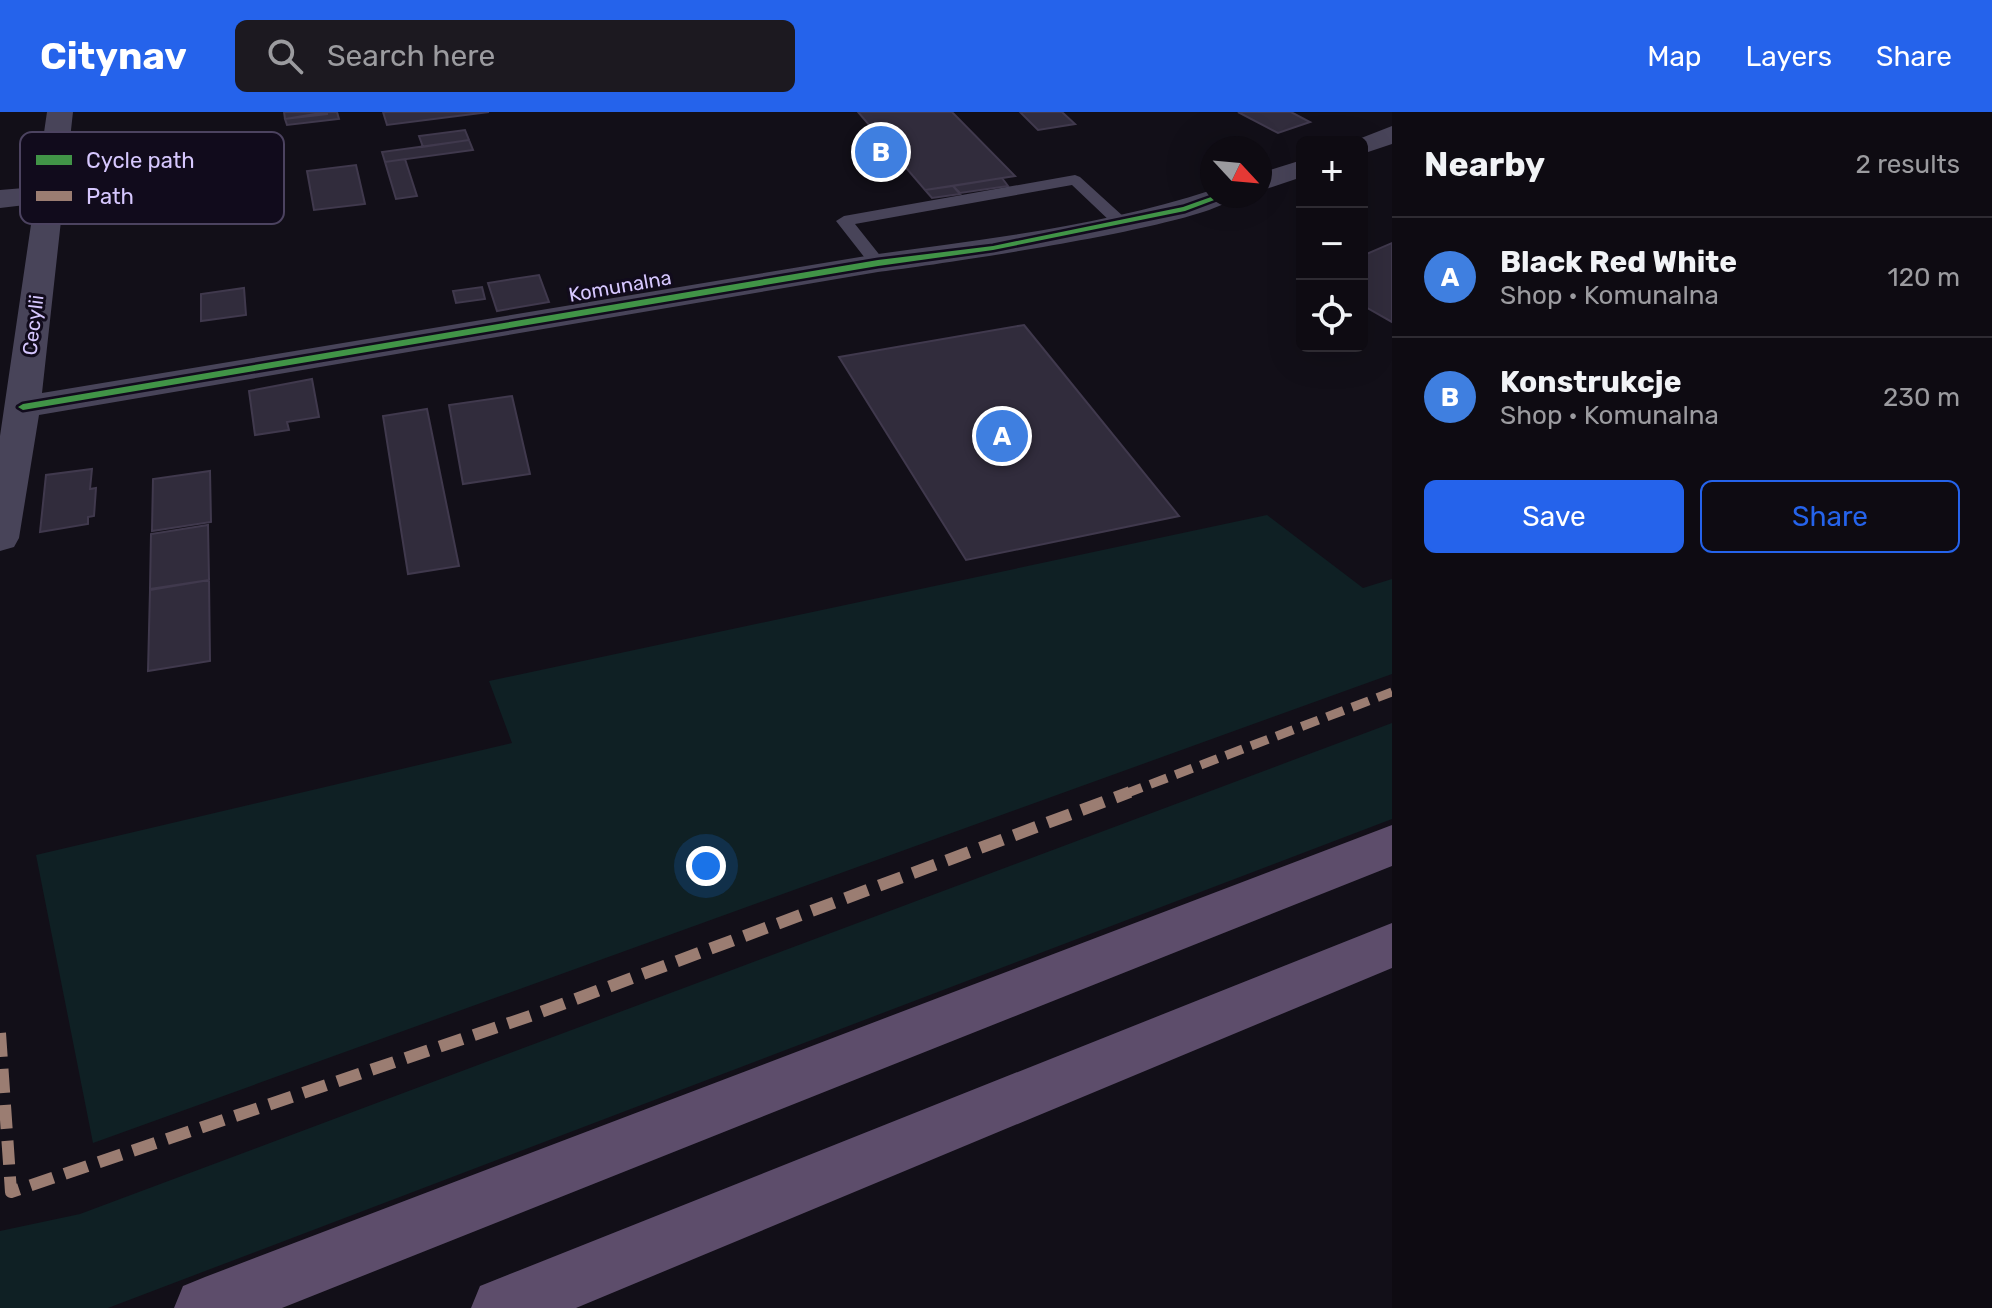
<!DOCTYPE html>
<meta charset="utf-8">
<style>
:root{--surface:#0e0b12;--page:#1c1920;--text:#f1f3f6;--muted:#9b9b9f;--line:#2e2b32;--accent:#2563eb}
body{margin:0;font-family:Rubik,sans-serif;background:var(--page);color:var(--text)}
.controls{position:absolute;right:24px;top:24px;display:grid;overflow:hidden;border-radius:12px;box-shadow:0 8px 32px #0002}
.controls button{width:72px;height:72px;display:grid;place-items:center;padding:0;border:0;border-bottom:2px solid var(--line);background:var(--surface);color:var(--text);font:40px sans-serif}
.compass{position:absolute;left:1200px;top:24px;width:72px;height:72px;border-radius:50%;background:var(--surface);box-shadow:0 8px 32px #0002;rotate:116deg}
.you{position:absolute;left:706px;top:754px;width:28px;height:28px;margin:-20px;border:6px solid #fff;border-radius:50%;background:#1a73e8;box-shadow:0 0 0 12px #1a73e833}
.badge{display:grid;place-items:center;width:52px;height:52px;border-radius:50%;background:var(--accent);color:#fff;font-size:26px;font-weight:700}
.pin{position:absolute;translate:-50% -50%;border:4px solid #fff;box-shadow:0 2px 8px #0006}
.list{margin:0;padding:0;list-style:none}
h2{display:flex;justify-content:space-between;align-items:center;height:104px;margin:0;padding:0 32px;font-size:34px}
h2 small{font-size:26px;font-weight:400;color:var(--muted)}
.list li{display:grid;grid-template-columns:52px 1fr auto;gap:24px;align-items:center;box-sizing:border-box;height:120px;padding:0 32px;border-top:2px solid var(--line)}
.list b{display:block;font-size:30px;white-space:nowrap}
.list p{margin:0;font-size:26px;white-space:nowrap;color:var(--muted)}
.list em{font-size:26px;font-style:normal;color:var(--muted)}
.actions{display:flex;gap:16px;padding:24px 32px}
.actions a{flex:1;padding:18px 0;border:2px solid var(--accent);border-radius:12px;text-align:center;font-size:28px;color:var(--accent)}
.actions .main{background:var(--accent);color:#fff}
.icon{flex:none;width:44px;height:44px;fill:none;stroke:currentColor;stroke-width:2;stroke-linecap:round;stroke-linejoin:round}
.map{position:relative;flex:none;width:1392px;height:1196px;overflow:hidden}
header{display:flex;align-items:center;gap:48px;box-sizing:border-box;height:112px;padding:0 40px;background:var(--accent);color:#fff}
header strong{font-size:38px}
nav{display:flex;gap:44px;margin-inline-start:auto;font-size:28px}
.search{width:560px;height:72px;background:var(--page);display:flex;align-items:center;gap:20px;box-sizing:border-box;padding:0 28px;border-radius:12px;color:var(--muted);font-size:30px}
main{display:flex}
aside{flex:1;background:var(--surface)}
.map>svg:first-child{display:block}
.green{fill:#0f2024}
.building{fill:#312c3c;stroke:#40394d;stroke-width:2}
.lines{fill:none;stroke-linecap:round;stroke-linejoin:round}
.service{fill:#484459;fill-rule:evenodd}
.minor{fill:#484459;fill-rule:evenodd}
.primary{fill:#5d4d6b;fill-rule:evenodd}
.quiet-far1{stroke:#9b7d72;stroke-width:9;stroke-dasharray:18 9;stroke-linecap:butt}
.quiet{stroke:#9b7d72;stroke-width:12;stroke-dasharray:24 12;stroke-linecap:butt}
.cycleway-casing{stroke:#110b1c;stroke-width:5}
.cycleway{fill:#419447;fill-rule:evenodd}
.labels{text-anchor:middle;stroke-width:6;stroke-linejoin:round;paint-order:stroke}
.far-street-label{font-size:20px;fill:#d6c7fe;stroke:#110b1c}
.key{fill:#110b1c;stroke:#4c4360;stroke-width:2}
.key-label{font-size:22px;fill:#d6c7fe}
</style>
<header>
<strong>Citynav</strong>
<div class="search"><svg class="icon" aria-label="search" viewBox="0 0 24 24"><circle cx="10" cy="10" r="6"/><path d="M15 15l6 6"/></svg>Search here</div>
<nav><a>Map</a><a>Layers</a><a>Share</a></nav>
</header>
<main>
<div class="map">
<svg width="1392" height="1196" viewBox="0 0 1392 1196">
<rect width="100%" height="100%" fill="#120f18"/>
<path class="green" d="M1267,403L1363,476L1392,467V562L93,1031L36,743L512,631L489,569Z
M1392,611V707L108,1196H0V1119L80,1102Z"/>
<path class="building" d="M284,0H327V2L285,7Z
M327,0H337L339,7L287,13L285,7Z
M383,0H489L387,13Z
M858,0H952L1015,64L925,78Z
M1020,0H1062L1075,12L1038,18Z
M1238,0H1291L1310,10L1278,21Z
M465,18L469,28L423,35L419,24Z
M469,28L473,38L385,50L382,40Z
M405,47L417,84L396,87L385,50Z
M356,53L365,92L314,98L307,59Z
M1002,66L1008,74L960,81L953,74Z
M953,74L960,82L932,86L925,78Z
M1392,131V210L1362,193V144Z
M539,163L549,190L497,199L488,171Z
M482,175L485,187L456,191L453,179Z
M244,176L246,203L201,209V182Z
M1024,213L1179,404L966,448L839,245Z
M312,267L319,305L287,310L289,318L255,323L249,279Z
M512,284L530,362L463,372L449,293Z
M427,297L459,454L408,462L383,304Z
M92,357L90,377L96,376L94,404L88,405V412L40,420L46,363Z
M210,359L211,410L152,419L153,367Z
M208,413L209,468L150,477L151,422Z
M209,468L210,549L148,559L150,478Z"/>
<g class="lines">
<path class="service" d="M1075,63L1080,65L1124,105V111H1112L1072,73L855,112L886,151L878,156L872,155L836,109L844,104Z"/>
<path class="minor" d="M47,0H73L42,281L878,142C989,127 1105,113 1212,78V84H1235C1215,113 928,154 878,160L39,303L19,426L14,435L0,439V324L34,92L0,96V78L36,75Z
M1392,14V32L1362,42V30H1351Z
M1302,48V65L1260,79V61Z"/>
<path class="primary" d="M1392,713V754L282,1196H174L183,1174L205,1165Z
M1392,811V856L576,1196H471L480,1174Z"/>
<path class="quiet-far1" d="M1125,682L1392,580"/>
<path class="quiet" d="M0,921L11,1080L533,903L1130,680"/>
<defs>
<path id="cycleway" d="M1214,84H1225L1185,99L993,138L878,154L23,298L18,295L23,292L878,148L993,134L1183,95Z"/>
</defs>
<use href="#cycleway" class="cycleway-casing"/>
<use href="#cycleway" class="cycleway"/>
</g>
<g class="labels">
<g class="far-street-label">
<text transform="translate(620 174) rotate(-10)" y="7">Komunalna</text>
<text transform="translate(33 213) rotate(-83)" y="7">Cecylii</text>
</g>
</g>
<rect x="20" y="20" width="264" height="92" rx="12" class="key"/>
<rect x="36" y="43" width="36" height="10" fill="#419447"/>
<rect x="36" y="79" width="36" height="10" fill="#9b7d72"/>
<g class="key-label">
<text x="86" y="56">Cycle path</text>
<text x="86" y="92">Path</text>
</g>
</svg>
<div class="controls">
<button>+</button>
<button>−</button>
<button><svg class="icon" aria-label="locate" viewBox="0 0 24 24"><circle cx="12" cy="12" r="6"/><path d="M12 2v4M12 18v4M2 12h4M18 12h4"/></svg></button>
</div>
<svg class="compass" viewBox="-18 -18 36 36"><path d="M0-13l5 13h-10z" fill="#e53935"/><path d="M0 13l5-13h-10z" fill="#9b9b9f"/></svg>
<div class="you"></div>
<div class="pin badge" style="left:1002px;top:324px;background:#3f7fe0">A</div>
<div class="pin badge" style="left:881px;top:40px;background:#3f7fe0">B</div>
</div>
<aside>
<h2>Nearby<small>2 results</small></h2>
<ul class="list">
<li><span class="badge" style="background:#3f7fe0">A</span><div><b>Black Red White</b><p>Shop · Komunalna</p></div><em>120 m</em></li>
<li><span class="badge" style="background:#3f7fe0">B</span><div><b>Konstrukcje</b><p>Shop · Komunalna</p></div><em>230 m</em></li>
</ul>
<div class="actions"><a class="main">Save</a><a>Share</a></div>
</aside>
</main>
